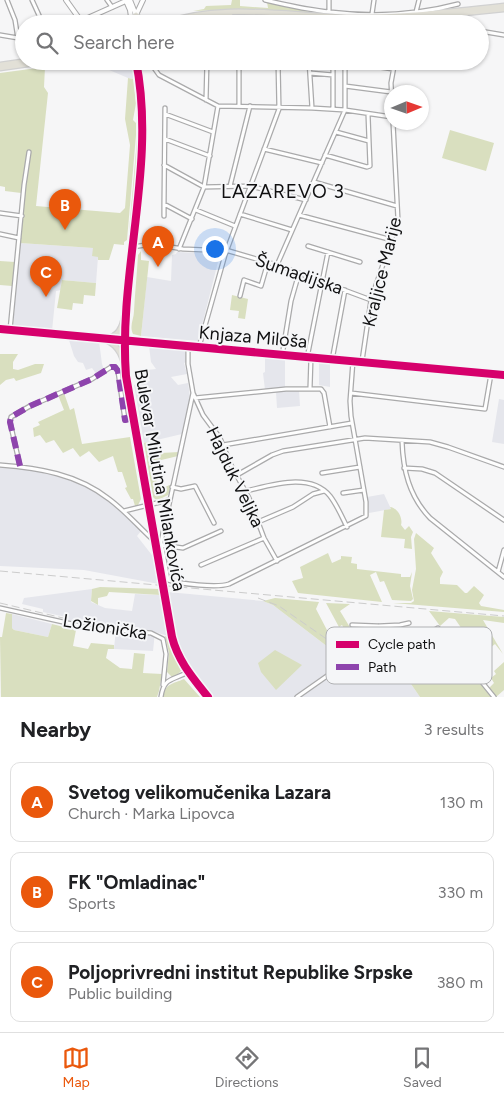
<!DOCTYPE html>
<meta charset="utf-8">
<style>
:root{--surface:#fff;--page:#f6f6f6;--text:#202124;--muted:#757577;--line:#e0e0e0;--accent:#ea580c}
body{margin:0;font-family:Figtree,sans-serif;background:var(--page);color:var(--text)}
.compass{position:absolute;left:384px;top:85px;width:45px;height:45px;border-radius:50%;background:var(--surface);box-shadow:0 1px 4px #0004;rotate:88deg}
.you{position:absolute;left:214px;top:248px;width:18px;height:18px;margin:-12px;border:4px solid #fff;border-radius:50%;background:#1a73e8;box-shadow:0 0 0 8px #1a73e833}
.badge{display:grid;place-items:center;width:32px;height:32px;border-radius:50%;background:var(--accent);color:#fff;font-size:16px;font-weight:700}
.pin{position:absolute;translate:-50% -41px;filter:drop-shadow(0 1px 2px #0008)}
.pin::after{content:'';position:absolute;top:26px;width:18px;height:15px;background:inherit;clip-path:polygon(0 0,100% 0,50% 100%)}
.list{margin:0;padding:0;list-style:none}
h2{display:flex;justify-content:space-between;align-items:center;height:65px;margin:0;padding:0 20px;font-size:21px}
h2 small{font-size:16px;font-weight:400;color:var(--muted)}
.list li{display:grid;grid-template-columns:32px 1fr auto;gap:15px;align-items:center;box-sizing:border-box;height:80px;margin:0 10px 10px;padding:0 10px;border:1px solid var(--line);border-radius:10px}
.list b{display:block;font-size:19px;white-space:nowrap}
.list p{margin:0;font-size:16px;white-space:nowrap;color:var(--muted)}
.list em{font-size:16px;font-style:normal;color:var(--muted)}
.icon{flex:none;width:28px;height:28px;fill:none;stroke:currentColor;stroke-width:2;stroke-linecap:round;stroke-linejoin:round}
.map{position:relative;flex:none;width:504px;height:697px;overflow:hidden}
.search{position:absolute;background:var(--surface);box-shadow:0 1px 4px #0004;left:15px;right:15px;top:15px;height:55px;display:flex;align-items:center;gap:12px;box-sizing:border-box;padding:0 18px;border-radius:28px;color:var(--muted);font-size:19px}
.sheet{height:335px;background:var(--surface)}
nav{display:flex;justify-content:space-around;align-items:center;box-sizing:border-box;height:70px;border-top:1px solid var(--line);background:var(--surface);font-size:14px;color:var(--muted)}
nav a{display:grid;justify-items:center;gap:2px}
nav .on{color:var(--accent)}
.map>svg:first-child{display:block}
.built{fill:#e5e6ec}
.green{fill:#d9dfbf}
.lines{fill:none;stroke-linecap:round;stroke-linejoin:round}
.minor-casing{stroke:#aaaaab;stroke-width:5.5}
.tertiary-casing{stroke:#aaaaab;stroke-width:6}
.primary-casing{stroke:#d1d1d1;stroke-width:7}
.minor{stroke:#fefefe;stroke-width:3}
.tertiary{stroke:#fefefe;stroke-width:4}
.primary{stroke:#e2e0d7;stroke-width:4.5}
.rail{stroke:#ccc;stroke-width:1;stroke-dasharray:8 4;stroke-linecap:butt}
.tertiary-bridge-casing{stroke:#aaaaab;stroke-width:6;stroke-linecap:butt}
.tertiary-bridge{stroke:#fefefe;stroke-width:4}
.quiet{stroke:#8e44ad;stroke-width:6;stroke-dasharray:12 6;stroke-linecap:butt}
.cycleway-casing{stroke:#f5f6f8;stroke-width:11}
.cycleway{stroke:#d6006c;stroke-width:8}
.labels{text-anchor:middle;stroke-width:4;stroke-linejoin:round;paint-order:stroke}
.street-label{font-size:18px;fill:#101011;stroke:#f5f6f8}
.neighbourhood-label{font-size:19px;letter-spacing:1px;fill:#101011;stroke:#f5f6f8}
.key{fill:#f5f6f8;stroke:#b0b1b3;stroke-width:1}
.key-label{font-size:14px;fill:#101011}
</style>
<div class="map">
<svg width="504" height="697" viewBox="0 0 504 697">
<rect width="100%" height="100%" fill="#f6f6f7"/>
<path class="built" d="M240,17L301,20V24H240Z
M88,61H135L136,74H133V79L128,78Z
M20,243L93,248L98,257L96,283L62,280L61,290L56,291L52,331H51L16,329L13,327Z
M177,252L220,254L198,341L141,336L147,277L171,281L172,255L176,254Z
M68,337L99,341L102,364L104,370L97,375L92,368L86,370L83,363L78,362L74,356Z
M149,346L181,348L185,351L186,362L184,363L187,374L171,377L178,385L188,383L190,397L182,434L144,443L134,385L150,381L147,370L156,369L151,362Z
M265,355L285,356V388L265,390L263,373L265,372Z
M319,362L330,363V387L319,385Z
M299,390L300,406L277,408L276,392Z
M499,399L504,400V444L492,442Z
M0,467L30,469L59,476L91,489L100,495L116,507L141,531L137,536L155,559L159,584L84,570L0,566Z
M384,494L391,509L369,513L367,497Z
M92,589L91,602L105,608L132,611L135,594L161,595L168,636L155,632L153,651L114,649L116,628L88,626L66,620V617L43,612V609L22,604L24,598Z
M168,592L263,601L273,605L328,647L331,644L348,663L357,656L375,678L402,671L420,697H212L190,671L180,654L174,637L176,636Z
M12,614L52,624L48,637L14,630L12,628Z"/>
<path class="green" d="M232,0H240V6L268,8L267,2L315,13L308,14L257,9L193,11L204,9L206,6L231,5Z
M45,67L44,87L48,93L36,206L120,213L125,208L130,145L125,119L128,78L133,79L136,103L133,120L136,123V135L127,240L124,242V245L114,244L109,260H98V257L92,256L93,248L20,243L26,177L23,176L21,193L5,191V187L0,186V73Z
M138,128H140V139L131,234L129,232Z
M450,130L494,143L486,171L442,158Z
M141,251V260L149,261L141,336L133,334C129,326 134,319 134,311C135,292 137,273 138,255Z
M0,261L15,262L12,286L0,285Z
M62,280L96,283L95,296L84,295L83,304L73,303L72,310L57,308Z
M232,295L248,299L245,319L238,318L239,311L230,310Z
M0,354H18L13,362V369L18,370L35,364H44L41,373L16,381L14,378L6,380L0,385Z
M64,393L70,410L74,408L82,444L130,437L141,499L138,505L135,506L133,499H131L125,488L127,487L122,472H118L113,456L99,462L89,451L80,457L73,448L63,453L54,440L46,443L40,435L34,437L33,428L40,425L38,422L64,410L58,395Z
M148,442L150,447L159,446L161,453L179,452L178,456L153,462L158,490L172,484L168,495L158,500L155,499L153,497L144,443Z
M390,507C398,508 403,518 401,525L405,530L409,526L413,532L411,537L412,549L404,548L405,539L381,537L384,510L391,509Z
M416,533L434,548L431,553L443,572L440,578V584L457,585L465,593H467L474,586L484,595L479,603L481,606L504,610V612L393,603H411L414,601L412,590L416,569L414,539Z
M328,553L332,563L341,559V556L352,557L351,563L357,564V569L401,574V577H410L412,572L410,586L413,599L411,601L392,600L384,581L380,582L376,572L370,575L382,602L298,593L292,581L303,578L300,567Z
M100,587L160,589L161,595L109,592L107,596L98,598V605L91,601L92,589Z
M275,598L319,602L316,609L328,632L326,636L331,644L328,647L273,605L263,601Z
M326,603L350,604L340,611L351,629L346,632L342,625L339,627Z
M429,611L504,617V623L483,620L503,654L495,644L469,665L457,650L464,645L458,638L464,632L455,619L449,618L440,626Z
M6,613L12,614V628L14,630L48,637L52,624L76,630L73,646L88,649L91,643L114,645V649H108L106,658L120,668L132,669L134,653L145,654L143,673L162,674L159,691L157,697H1L0,637H2Z
M165,636L169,638L174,655L181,671L176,676L172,677L167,672L169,653Z
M451,649L491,697H420L402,671L437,658L438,659Z
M275,650L302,665L276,690L261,672L258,663Z
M504,662V690L496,697L489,688L494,683L491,678L496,674L494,671Z
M184,679L200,697H163C165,683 173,684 184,679Z"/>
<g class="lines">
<defs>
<path id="minor" d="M7,0L15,20L18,39
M32,0L43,24
M107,0L112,7
M265,0C286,5 308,10 330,12C372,17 417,15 458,4
M329,12V0
M416,12L419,0
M372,14L374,0
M383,20L394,24
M305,22V24
M75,24L81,21
M405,24H410
M480,31L504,35
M0,35L24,39
M149,61L159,75L218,106
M309,61L312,108
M345,62L393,69
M310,73L333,75
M345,86L391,92
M206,100L207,61
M392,101L391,83L395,61
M239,106V61
M165,108L164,204L192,219
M333,109V61
M165,114L213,132
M336,132L369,141
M165,139L210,156
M264,149L322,163
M325,155L367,167L370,166L368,114
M164,165L204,187L250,186L306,200
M314,182L397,206
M230,186L250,106
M164,204V216
M196,210L235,226
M0,213L22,216
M240,214L292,230
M299,215L392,240
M0,234L19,238
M308,246L360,262
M132,247L153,244L183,249L229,251L277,265L371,300
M179,249L204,187L218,106L312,108L345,110L392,117
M277,265L345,110V61
M240,296L244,280L261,286L268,262
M10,330L24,185L29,152
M188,346V364L193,393L161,542L168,580C181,584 217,588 229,584L366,516V502L351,416L350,401L353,361
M199,347L225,255L279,109L278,61
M283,350L291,301L299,273
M308,353L328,252
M333,355L345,290
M362,361L371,300L398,220L393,122
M310,388L311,357
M193,393L203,415L220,438L231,465L249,498L264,538L277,561
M351,393L485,409L491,374
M195,398L286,389H321L324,393L330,427
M402,441C403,470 409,496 430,518L504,577
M223,445L352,423
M0,465C39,468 77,474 109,499C124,510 137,525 151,538
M20,466L10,422L11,417L30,406L92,379L111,367H115L118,371L125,420L133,418
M404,468L422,469L435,473L504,520
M322,473L360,467
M237,475L272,455L283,451L365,438L430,442L448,447L504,467
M172,487L181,489L195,486L214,523
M246,491C272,485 310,472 330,496C337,505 342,517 347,527
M343,493L364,490
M124,511L169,500
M258,522L293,507L313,494L324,491
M161,545L183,548L221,531
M201,565L264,538
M498,572L504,550
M0,608L90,628L151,633L163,639L166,654L163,685
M352,625L378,626L390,643
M379,626L400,625L409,623
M161,697C164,677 172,681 188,672
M297,697L364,650L384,644L414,642L438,628L494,697"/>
<path id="tertiary" d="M66,0L81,21L128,0
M130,0L136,15
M126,1L130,10L132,24
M136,24V15L143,0
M139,72L140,61
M126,308C132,228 152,141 136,61
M125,363L126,317
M126,370L133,418L153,531
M172,637C178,661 193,678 208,697"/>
<path id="primary" d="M136,15L144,24
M405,19L504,9
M153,24L163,23
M161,24C219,3 281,15 341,17C396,18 450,12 504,6
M177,24L206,18L230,15
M0,65L28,61
M0,68L49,61
M0,329L504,375
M109,338C123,334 124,319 126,306
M106,340C120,346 123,358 126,371"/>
</defs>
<use href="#minor" class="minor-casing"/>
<use href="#tertiary" class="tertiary-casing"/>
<use href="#primary" class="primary-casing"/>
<use href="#minor" class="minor"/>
<use href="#tertiary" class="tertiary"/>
<use href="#primary" class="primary"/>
<path class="rail" d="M0,571L504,616
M258,598L279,606L341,649
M0,603L63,618"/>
<defs>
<path id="tertiary-bridge" d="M153,531L172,637"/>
</defs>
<use href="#tertiary-bridge" class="tertiary-bridge-casing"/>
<use href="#tertiary-bridge" class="tertiary-bridge"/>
<path class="quiet" d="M20,466L10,422L11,417L30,406L92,379L111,367H115L118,371L125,420L133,418"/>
<defs>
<path id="cycleway" d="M136,61C157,165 118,272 126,376L172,637C178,661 193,678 208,697
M0,329L504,375"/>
</defs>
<use href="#cycleway" class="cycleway-casing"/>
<use href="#cycleway" class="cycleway"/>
</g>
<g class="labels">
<g class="street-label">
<text transform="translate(382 272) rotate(-76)" y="6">Kraljice Marije</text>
<text transform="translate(299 274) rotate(19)" y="6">Šumadijska</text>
<text transform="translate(253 337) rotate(5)" y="6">Knjaza Miloša</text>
<text transform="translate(235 477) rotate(64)" y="6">Hajduk Veljka</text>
<text transform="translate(160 480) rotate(80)" y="6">Bulevar Milutina Milankovića</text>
<text transform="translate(105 627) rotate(9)" y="6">Ložionička</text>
</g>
<g class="neighbourhood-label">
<text x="283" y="198">LAZAREVO 3</text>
</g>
</g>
<rect x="326" y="627" width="166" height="57" rx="8" class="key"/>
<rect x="336" y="641" width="23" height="7" fill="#d6006c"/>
<rect x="336" y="664" width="23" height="6" fill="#8e44ad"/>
<g class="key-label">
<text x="368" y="649">Cycle path</text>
<text x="368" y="672">Path</text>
</g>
</svg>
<svg class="compass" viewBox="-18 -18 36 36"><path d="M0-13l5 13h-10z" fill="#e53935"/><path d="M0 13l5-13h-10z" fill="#757577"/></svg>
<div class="you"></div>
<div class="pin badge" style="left:158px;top:267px">A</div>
<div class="pin badge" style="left:65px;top:230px">B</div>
<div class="pin badge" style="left:46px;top:297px">C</div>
<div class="search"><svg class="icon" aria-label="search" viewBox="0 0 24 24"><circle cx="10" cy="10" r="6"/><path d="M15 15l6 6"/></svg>Search here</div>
</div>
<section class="sheet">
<h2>Nearby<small>3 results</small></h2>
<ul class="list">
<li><span class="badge">A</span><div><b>Svetog velikomučenika Lazara</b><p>Church · Marka Lipovca</p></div><em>130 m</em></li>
<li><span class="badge">B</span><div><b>FK &quot;Omladinac&quot;</b><p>Sports</p></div><em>330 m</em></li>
<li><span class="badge">C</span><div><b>Poljoprivredni institut Republike Srpske</b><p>Public building</p></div><em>380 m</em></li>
</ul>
</section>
<nav>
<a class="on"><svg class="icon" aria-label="map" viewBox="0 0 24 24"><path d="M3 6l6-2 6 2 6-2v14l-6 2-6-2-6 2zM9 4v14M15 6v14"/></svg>Map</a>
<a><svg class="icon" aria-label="directions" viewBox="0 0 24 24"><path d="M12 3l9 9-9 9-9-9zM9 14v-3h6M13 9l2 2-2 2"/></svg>Directions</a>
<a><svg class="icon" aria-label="saved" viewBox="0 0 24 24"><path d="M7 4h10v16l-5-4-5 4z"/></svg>Saved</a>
</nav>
